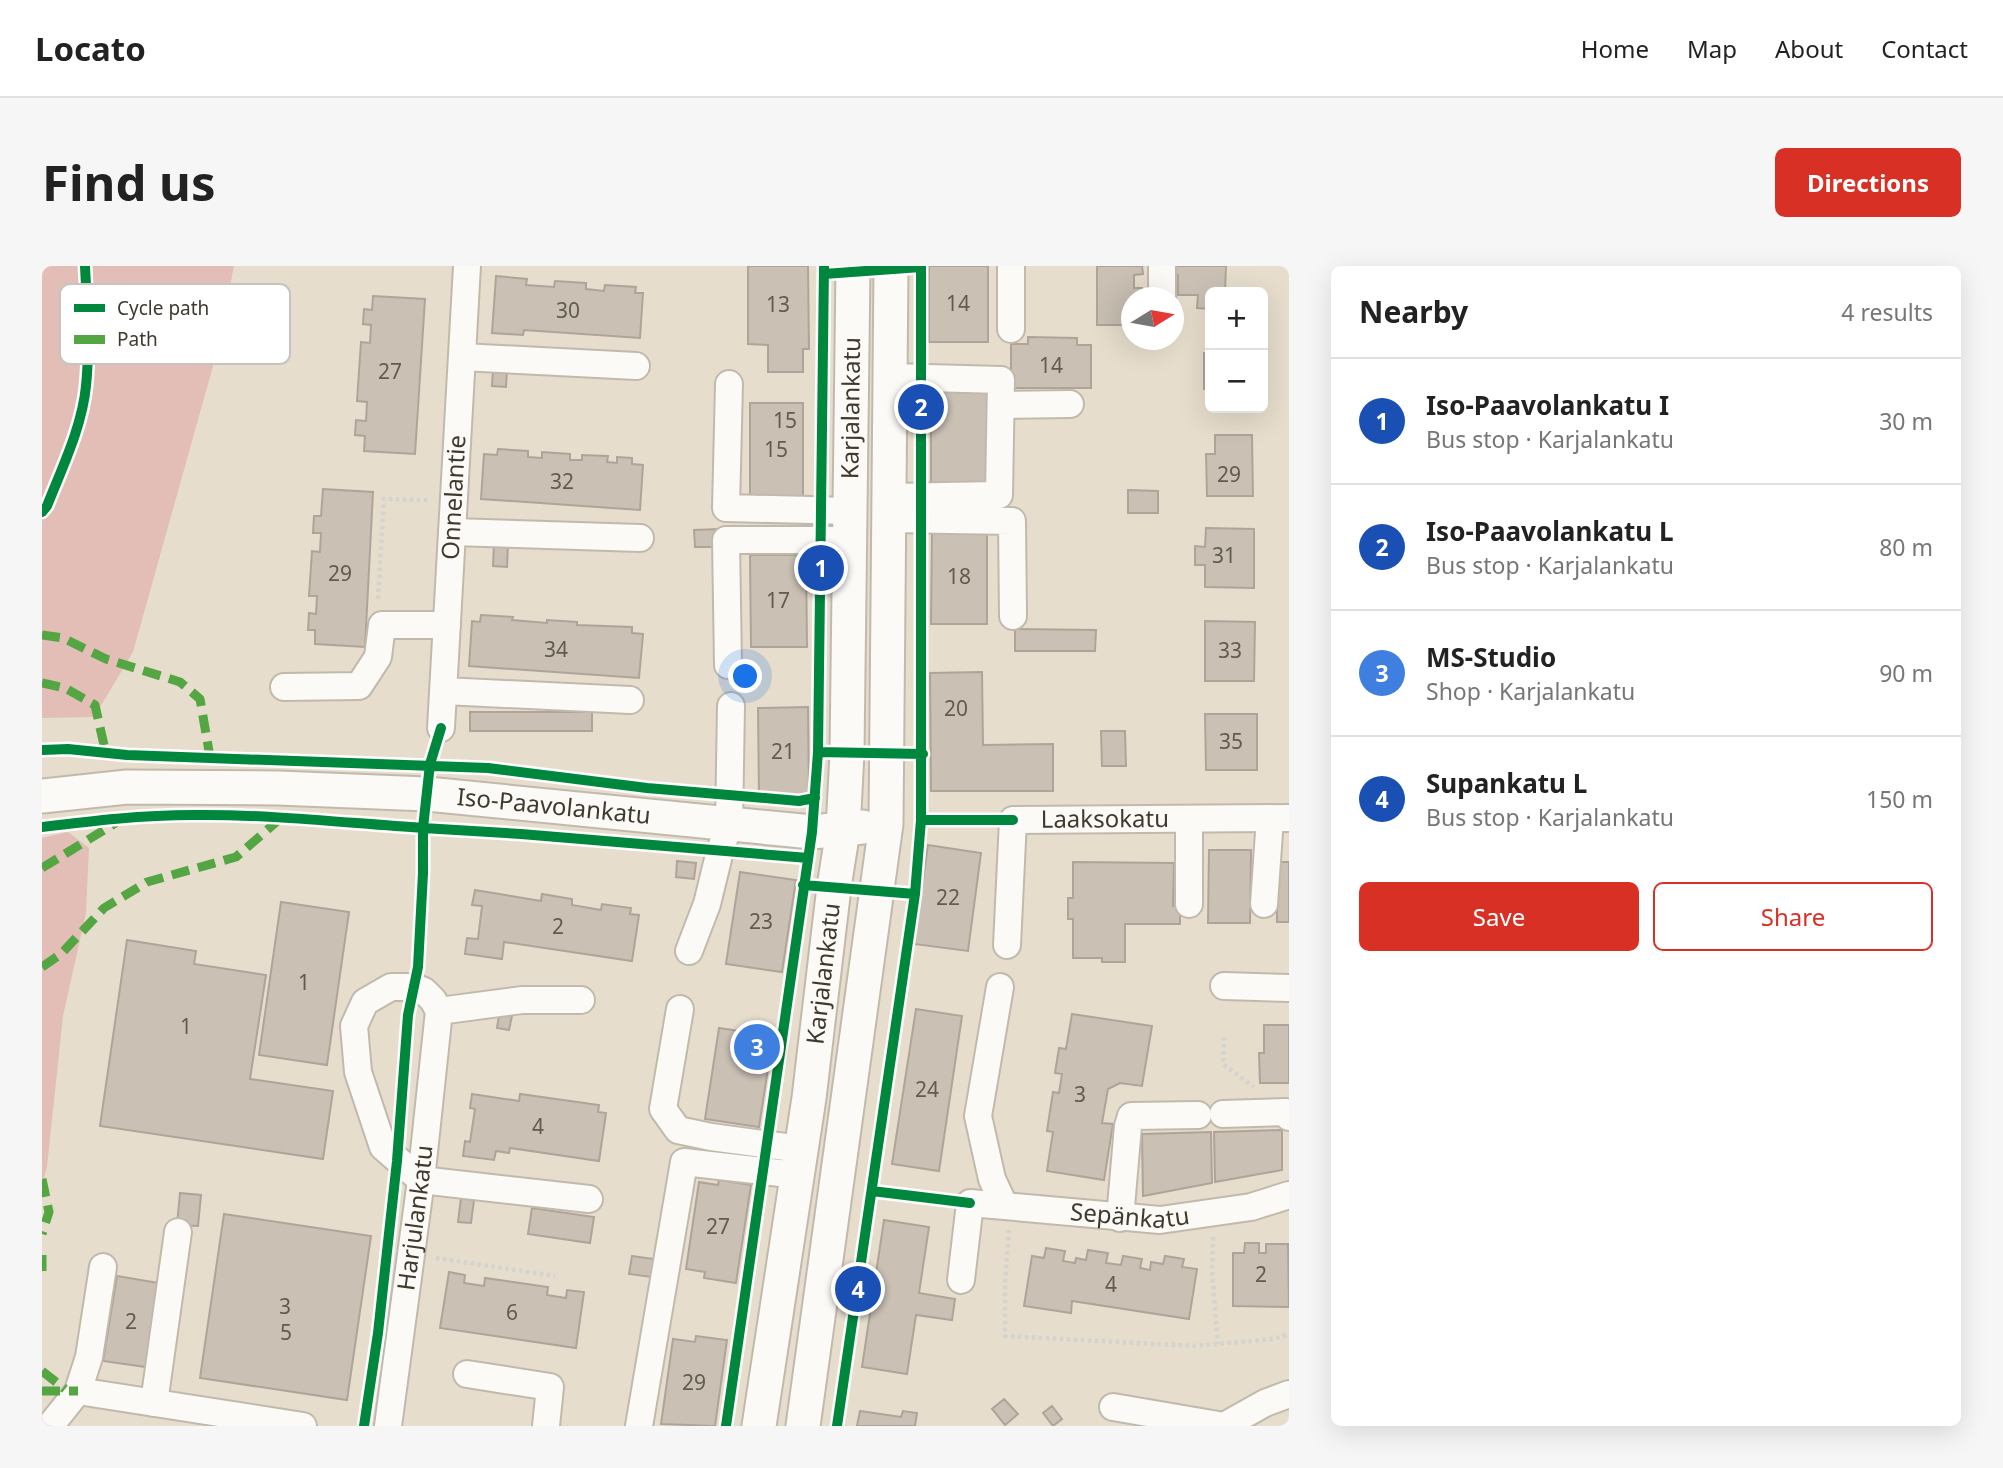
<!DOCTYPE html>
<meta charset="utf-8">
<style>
:root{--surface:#fff;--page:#f6f6f6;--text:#222;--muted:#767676;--line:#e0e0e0;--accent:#d93025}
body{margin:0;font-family:"Noto Sans",sans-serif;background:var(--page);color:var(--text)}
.controls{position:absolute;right:21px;top:21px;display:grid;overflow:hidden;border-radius:10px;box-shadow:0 7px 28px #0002}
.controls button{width:63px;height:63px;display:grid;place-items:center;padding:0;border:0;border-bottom:2px solid var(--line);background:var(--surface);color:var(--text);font:35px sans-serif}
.compass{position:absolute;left:1079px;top:21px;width:63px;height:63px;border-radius:50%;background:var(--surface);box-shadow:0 7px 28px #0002;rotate:79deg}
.you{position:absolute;left:704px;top:411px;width:24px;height:24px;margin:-18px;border:5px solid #fff;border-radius:50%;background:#1a73e8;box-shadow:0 0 0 10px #1a73e833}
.badge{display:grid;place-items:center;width:46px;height:46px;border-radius:50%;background:var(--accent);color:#fff;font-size:23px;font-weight:700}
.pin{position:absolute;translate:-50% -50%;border:4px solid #fff;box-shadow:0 2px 7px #0006}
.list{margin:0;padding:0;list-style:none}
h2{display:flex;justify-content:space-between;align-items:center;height:91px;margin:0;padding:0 28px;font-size:30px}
h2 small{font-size:23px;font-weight:400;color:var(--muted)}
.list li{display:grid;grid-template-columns:46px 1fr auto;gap:21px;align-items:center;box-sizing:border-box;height:126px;padding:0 28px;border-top:2px solid var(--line)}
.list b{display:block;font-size:26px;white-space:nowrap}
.list p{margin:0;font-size:23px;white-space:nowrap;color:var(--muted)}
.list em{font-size:23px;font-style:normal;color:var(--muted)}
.actions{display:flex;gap:14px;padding:21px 28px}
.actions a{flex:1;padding:16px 0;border:2px solid var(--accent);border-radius:10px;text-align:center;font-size:24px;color:var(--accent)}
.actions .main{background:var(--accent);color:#fff}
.map{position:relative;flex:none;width:1247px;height:1160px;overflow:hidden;border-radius:10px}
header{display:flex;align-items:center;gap:42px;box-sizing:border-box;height:98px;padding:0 35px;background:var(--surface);border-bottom:2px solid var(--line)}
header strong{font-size:33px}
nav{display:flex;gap:38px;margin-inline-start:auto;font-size:24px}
.intro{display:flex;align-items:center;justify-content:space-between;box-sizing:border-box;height:168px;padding:0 42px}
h1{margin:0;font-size:49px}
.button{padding:18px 32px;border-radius:10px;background:var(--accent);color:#fff;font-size:24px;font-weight:700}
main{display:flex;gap:42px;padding:0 42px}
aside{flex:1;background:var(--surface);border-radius:10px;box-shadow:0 7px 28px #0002}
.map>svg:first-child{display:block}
.green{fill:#e2beb6}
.building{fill:#cac0b4;stroke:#aea499;stroke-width:2}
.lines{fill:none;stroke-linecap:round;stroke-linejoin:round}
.minor-casing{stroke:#c1baac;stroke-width:30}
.major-casing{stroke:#c1baac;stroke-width:37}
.path{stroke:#d5d3ce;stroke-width:4.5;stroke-dasharray:3.5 3.5;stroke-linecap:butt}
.minor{stroke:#fbfaf7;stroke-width:26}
.major{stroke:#fbfaf7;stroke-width:33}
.quiet{stroke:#54a643;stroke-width:9;stroke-dasharray:18 9;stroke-linecap:butt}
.cycleway-casing{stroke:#fff;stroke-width:15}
.cycleway{stroke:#00873e;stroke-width:10}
.labels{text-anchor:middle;stroke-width:5;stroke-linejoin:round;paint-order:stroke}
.number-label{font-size:21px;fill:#625c4f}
.street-label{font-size:24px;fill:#3f3a2d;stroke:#fff}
.key{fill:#fff;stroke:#c5c4c0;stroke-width:2}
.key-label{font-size:19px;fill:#3f3a2d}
</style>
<header>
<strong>Locato</strong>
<nav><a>Home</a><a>Map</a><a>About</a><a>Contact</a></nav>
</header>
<div class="intro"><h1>Find us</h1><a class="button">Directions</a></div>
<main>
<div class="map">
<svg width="1247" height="1160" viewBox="0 0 1247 1160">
<rect width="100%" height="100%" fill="#e6ddcc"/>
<path class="green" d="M0,0H192L173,93L91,386L52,451L0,452Z
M26,566L47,582L44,647L21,750L5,900L0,919V572Z"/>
<path class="building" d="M706,0H766L767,83H761V106H726V79L706,78Z
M887,0H946V76H887Z
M1055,0H1100L1101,8L1092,9V22H1100V32H1090V59H1055Z
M1131,0H1184L1183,26H1168V43L1155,42L1156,29H1136V9H1131Z
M454,10L485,13L484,19L512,21L513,15L544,17V23L562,25L563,19L594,21L593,27H601L598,72L482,64L481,69L450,67Z
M331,30L383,33L373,188L322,185L323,170L313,169L314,154L324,155L325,136L315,135L319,76L328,77L329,59L321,58L322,43L330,44Z
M986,71L1035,72V79H1049V122H969V78H986Z
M1162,87H1168V123H1162Z
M451,103L465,104L464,121L450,120Z
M889,120H945L946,218H889Z
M708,137H761V231H708Z
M1173,169H1210L1211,230H1165L1164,188H1173Z
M456,183L486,185V191L500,192V186L528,188V194H540V189L566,190L565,196L575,197V191L590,192V198L601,199L598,244L439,233L442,188L455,189Z
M281,223L331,226L323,381L273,378V364H266L267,347L274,348L275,330H267L270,285L278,286L279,267H271L272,250H279Z
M1086,224L1116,225V247H1086Z
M1164,262L1212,263V322L1163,321V299H1153V280L1163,281Z
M678,263V281H653L652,264Z
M890,264H945V358H889Z
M452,277L466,278L465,301L451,300Z
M708,289H764L765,381H709Z
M439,349L471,351L470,354L505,357V354L535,356V359L590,361V367L601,368L597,412L427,400L430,355L438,356Z
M1163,355L1213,356L1212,415H1163Z
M973,363L1054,364L1053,385H973Z
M940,406L941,479L1011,478V525H889L888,407Z
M766,441L767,530H717L716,442Z
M428,446H550V465H428Z
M1163,448H1215V504H1164Z
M1059,465H1083L1084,500H1060Z
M886,579L939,587L926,685L872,678Z
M1167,584H1209L1208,657H1166Z
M635,595L654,597L652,613L634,611Z
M1031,596L1132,597L1131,640H1138V658H1083V696H1060V692H1031V653H1026V632H1031Z
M1235,596H1247V656H1235Z
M698,606L754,614L740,706L684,698Z
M433,624L499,635L500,628L530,633V639L559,644L560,638L589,642L588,648L597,649L590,695L462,676L460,693L423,688L425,672L436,673L440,640L430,639Z
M239,636L307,646L285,799L217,789Z
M85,674L154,685L152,698L224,709L208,813L291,825L281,893L58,860Z
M458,743L471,745L467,764L455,762Z
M874,743L920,750L897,905L850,898Z
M1030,748L1110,760L1100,820L1078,817L1066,823L1060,857L1071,858L1062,914L1005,905L1011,866L1005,865L1011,826L1017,827L1020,808L1013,807L1017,782L1024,783Z
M1222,759H1247V817H1218L1217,787H1222Z
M677,762L731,770L717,861L663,853Z
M430,828L477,835L478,828L557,839L556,846L564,847L557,895L468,882L467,887L454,885L452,894L421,890L423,875L428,876L433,843L428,842Z
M1240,864V904L1173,916L1172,866Z
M1169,866L1170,917L1101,930L1100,868Z
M677,914L709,919L694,1017L662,1012L663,1006L644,1003L657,916L676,919Z
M138,927L159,929L156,960L135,959Z
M419,932L432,934L429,957L416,956Z
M490,942L552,951L548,977L486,968Z
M182,948L329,970L305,1134L158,1112Z
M842,954L887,961L877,1027L913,1033L910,1054L874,1049L865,1108L820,1101Z
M1203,977H1217V987H1224V978H1246L1247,1041L1191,1040V987H1202Z
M1004,982L1023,985L1021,995L1033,997L1034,992L1044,994L1046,984L1066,987L1064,997L1079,999L1081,990L1100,993L1098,1002L1108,1004L1109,996L1121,998L1123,990L1142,993L1140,1001L1155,1003L1147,1053L1030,1035L1029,1047L982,1040L990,990L1002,992Z
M590,990L612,993L609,1011L587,1008Z
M407,1006L423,1009L422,1017L442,1020L443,1012L506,1021L505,1029L524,1032L525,1024L542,1026L534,1082L398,1062Z
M75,1010L117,1017L104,1101L61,1095Z
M654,1070L685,1074L673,1160L619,1158L631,1073L653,1076Z
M962,1133L976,1148L963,1159L950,1143Z
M1010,1140L1020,1153L1011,1160L1001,1147Z
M818,1145L859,1151L861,1145L875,1147L873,1160H815Z"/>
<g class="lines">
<defs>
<g id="minor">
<path d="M969,0V63"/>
<path d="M1120,0V32"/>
<path d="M420,91L594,100"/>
<path d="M687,118L684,242L808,245"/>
<path d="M959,139L1028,138"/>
<path d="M848,231L957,229L959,114L849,111"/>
<path d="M848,253L970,255L971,350"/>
<path d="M410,266L598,272"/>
<path d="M686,399L684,274H808"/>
<path d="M242,421L317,420L336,391L340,359H405"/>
<path d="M402,425L588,434"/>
<path id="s1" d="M399,462L425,0"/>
<path d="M1147,553V638"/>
<path d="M1222,638L1228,552"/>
<path id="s2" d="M965,679L971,554L1247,552"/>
<path d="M647,685L665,638L678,585L687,559L689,440"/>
<path d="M1182,720L1247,722"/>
<path d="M958,721L936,850L950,913L962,939"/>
<path d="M638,743L621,843L636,864L669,871L759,883"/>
<path d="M397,745L391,734L382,725L372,721H349L323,736L312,760L316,806L341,881L379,914L547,933"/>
<path d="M397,745L480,734H539"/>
<path d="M1181,848L1244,846L1247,851"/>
<path d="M1078,952L1086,860L1089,850L1156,849"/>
<path id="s3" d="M919,1014L928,937L1118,954L1209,941L1247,929"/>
<path d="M425,1108L508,1121L504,1160"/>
<path d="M36,1125L261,1160"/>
<path d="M112,1137L136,966"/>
<path d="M1071,1141L1182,1160L1223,1137L1247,1128"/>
<path d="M8,1160L36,1125L47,1091L61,1001"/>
<path id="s4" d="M346,1160L379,914L397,745"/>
<path d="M597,1160L642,896L755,909"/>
</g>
<g id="major">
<path id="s5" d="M0,530L85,521L236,522L385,528L770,566L821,561"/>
<path id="s6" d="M717,1160L767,832L792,621L801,564L805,487L811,0"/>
<path d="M761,1160L844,558L849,0"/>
</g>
</defs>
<use href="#minor" class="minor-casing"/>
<use href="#major" class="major-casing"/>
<path class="path" d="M336,333L342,233L387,234
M1182,771L1181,798L1212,821
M830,925L902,934
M967,964L963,1017V1070L1152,1080L1232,1073L1247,1068
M1171,971L1170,1005L1176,1078
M394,992L513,1010"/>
<use href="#minor" class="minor"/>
<use href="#major" class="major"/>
<path class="quiet" d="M0,369L21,372L64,393L138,416L158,433L168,491
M0,417L23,422L53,439L64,488
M0,602L75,556
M0,701L19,688L62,642L105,616L194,591L239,552
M0,913L7,946L0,968
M0,989V1005
M0,1105L23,1123
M0,1125H36"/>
<defs>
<path id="cycleway" d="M782,8L879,1
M0,246L5,240C20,202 40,161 44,120C48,81 45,40 43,0
M399,462L388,498L381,562L479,568L766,592
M0,484L26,483L85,489L446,502L605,522L757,535L773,532
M776,486L881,488
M879,554H971
M0,561C50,555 100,549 150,549C227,548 304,557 381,562V607L376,701L366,749L355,895L336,1067L322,1160
M761,619L873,628
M830,925L928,937
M684,1160L770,566L776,486L782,0
M795,1160L873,628L879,554V0"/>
</defs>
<use href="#cycleway" class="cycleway-casing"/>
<use href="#cycleway" class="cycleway"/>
</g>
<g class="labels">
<g class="number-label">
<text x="916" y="45">14</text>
<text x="736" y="46">13</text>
<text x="526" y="52">30</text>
<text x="1009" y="107">14</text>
<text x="348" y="113">27</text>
<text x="743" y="162">15</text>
<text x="734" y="191">15</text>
<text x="1187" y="216">29</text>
<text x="520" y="223">32</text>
<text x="1182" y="297">31</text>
<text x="298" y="315">29</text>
<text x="917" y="318">18</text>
<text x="736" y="342">17</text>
<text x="514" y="391">34</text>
<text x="1188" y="392">33</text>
<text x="914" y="450">20</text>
<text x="1189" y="483">35</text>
<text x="741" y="493">21</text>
<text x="906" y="639">22</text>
<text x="719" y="663">23</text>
<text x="516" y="668">2</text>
<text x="262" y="724">1</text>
<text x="144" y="768">1</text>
<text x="885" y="831">24</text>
<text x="1038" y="836">3</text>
<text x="496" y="868">4</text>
<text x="676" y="968">27</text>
<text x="1219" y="1016">2</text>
<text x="1069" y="1026">4</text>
<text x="243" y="1048">3</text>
<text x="470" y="1054">6</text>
<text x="89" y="1063">2</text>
<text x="244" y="1074">5</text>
<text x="652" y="1124">29</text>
</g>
<g class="street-label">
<text dy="8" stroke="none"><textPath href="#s6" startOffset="1024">Karjalankatu</textPath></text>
<text dy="8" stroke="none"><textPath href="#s1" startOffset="231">Onnelantie</textPath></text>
<text dy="8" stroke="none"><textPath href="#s5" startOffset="513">Iso-Paavolankatu</textPath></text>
<text dy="8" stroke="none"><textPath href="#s2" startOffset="217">Laaksokatu</textPath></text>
<text dy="8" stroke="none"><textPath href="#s6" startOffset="457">Karjalankatu</textPath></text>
<text dy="8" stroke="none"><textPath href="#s3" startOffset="238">Sepänkatu</textPath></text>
<text dy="8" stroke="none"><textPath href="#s4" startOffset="210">Harjulankatu</textPath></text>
</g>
</g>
<rect x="18" y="18" width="230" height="80" rx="10" class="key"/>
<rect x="32" y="38" width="31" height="8" fill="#00873e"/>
<rect x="32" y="69" width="31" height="9" fill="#54a643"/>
<g class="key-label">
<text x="75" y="49">Cycle path</text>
<text x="75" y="80">Path</text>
</g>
</svg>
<div class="controls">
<button>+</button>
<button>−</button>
</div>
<svg class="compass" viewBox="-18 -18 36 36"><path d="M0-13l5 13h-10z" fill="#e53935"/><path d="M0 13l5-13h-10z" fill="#767676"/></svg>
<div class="you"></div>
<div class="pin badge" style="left:779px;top:302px;background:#1a4fb4">1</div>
<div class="pin badge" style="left:879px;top:141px;background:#1a4fb4">2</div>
<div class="pin badge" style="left:715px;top:781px;background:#3f7fe0">3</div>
<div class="pin badge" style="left:816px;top:1023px;background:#1a4fb4">4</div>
</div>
<aside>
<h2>Nearby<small>4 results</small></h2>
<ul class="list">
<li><span class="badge" style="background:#1a4fb4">1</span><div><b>Iso-Paavolankatu I</b><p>Bus stop · Karjalankatu</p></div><em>30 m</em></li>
<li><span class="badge" style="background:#1a4fb4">2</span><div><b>Iso-Paavolankatu L</b><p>Bus stop · Karjalankatu</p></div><em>80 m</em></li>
<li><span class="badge" style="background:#3f7fe0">3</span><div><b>MS-Studio</b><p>Shop · Karjalankatu</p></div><em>90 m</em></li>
<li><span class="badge" style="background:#1a4fb4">4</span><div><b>Supankatu L</b><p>Bus stop · Karjalankatu</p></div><em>150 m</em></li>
</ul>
<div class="actions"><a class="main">Save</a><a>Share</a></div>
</aside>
</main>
